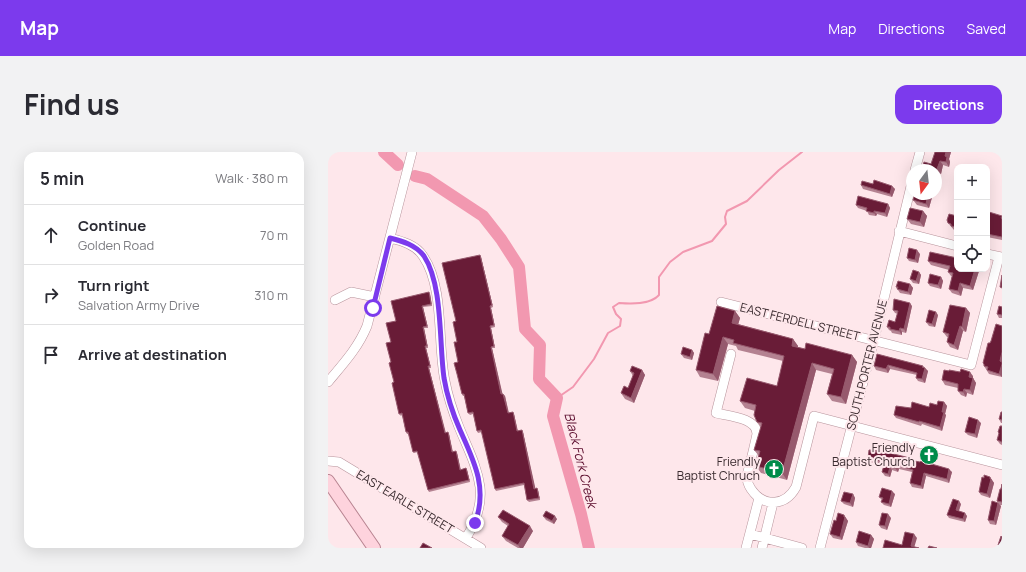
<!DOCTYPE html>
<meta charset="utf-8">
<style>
:root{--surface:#fff;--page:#f2f2f3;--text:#2b2b33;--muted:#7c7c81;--line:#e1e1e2;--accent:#7c3aed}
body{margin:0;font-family:Manrope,sans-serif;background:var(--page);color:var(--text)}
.controls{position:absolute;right:12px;top:12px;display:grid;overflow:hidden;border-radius:8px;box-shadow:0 4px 16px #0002}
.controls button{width:36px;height:36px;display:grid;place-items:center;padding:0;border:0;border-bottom:1px solid var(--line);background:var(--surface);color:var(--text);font:20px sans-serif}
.compass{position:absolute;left:578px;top:12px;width:36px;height:36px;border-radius:50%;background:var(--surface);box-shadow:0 4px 16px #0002;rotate:195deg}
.stop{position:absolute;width:12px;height:12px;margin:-9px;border:3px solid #7c3aed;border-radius:50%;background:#fff}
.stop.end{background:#7c3aed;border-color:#fff;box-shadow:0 1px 4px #0008}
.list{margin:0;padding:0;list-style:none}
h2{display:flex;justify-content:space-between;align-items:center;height:52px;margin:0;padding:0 16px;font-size:17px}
h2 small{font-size:13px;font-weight:400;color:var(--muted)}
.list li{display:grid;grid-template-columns:26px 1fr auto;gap:12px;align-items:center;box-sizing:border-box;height:60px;padding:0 16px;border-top:1px solid var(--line)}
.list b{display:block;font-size:15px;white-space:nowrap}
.list p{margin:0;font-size:13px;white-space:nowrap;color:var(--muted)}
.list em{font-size:13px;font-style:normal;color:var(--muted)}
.icon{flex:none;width:22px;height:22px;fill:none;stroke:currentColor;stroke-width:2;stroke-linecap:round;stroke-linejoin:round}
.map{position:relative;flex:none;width:674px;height:396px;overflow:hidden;border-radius:12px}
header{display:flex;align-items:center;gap:24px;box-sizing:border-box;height:56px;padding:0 20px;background:var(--accent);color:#fff}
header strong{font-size:19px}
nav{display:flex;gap:22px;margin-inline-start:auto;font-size:14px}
.intro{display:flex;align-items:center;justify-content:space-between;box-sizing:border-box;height:96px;padding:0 24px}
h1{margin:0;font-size:28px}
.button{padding:10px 18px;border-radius:12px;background:var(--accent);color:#fff;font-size:14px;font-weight:700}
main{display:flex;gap:24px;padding:0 24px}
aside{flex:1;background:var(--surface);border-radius:12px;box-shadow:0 4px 16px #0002}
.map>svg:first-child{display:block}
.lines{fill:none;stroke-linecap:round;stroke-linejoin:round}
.stream{stroke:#f298b0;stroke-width:2}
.river{stroke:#f298b0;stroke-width:12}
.minor-casing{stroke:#b8949c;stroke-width:10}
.major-casing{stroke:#b98592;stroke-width:14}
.minor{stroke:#fff;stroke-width:9}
.major{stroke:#fed3dd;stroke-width:12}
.wall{fill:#b48291}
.shaded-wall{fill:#96596d}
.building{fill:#691c37;stroke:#96596d}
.route{stroke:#7c3aed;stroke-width:5}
.labels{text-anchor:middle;stroke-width:4;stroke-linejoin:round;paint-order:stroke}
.street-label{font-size:12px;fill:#3a2b2f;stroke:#fee7eb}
.poi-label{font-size:12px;fill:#3a2b2f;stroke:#fee7eb;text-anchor:end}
.water-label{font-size:13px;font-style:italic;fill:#59092a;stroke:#fee7eb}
</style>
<header>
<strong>Map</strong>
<nav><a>Map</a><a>Directions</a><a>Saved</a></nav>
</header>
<div class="intro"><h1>Find us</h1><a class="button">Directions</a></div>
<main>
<aside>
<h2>5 min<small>Walk · 380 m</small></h2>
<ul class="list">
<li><svg class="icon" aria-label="ahead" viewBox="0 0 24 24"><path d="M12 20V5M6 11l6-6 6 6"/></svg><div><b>Continue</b><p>Golden Road</p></div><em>70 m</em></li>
<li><svg class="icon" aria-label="right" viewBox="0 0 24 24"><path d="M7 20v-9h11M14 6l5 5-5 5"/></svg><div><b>Turn right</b><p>Salvation Army Drive</p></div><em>310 m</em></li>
<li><svg class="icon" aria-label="arrive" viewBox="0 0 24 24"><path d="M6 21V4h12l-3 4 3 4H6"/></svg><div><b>Arrive at destination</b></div></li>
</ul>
</aside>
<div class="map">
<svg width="674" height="396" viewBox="0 0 674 396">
<rect width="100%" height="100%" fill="#fee7eb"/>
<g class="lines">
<path class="stream" d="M229,246L245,235L266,207L280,181L292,174L293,167L288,162L285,155L291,151C303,152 322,153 331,143V125L342,110L355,100L384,89L398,72L397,65L399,59L419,49L451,18L474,0"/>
<path class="river" d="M56,0L70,13
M87,24L99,27L155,64L173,87L191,115L197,177L212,193L211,227L229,246L225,264L253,362L261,396"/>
<defs>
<path id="minor" d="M587,18L592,0
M571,79L629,94
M62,86C74,89 88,93 95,104C117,136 109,192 117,229C120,245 125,260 131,275C139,295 149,313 152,335C154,354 148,370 138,386
M659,102L674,105
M7,148L23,140L47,145
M393,150L643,213L671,105
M403,202L388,261C401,264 429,266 429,282C427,292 424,303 422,313C421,316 419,321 419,325C419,329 421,334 423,337C435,355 457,355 468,335L486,264L674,313
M0,230C15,212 30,196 39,174L84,0
M0,309L11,310L153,396
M422,382L474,396
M418,396L431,346
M434,396L445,351
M492,396L546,188L584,30"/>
<path id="major" d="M0,329L46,396"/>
</defs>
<use href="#minor" class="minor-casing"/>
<use href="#major" class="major-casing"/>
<use href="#minor" class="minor"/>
<use href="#major" class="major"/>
</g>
<path class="wall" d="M623,0L621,7L622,10L621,15L615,13L613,22L610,21L608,29V18H594Z
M545,32L564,34L567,37L564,45L535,37L533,33Z
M587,42H605L601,56L589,53L585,48Z
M560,52L562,56L559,65L549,62L548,64L541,63L539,59L530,56L528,53Z
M595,59L599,64L596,75L583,72L579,67Z
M629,64V78H626L620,71Z
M674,64V88L659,85V67Z
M602,100L629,117H650L651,119L645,138L635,136L633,144L624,141L621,137L624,124H623L620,120L621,118L603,113L600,109Z
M592,102L590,111L581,109L579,106Z
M152,103L153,105L165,155L163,156L167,175L163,176L167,196H164L174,242H175L177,244L181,261L185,260L186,262L190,279L194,278L195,280L207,337L209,336L210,338L212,348L201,350L199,348L196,333L168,339L167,337L154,280L150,281L149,279L145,262L142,263L140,261L136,244H135L134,242L130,210L128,169Z
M591,120L593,123L591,132L585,131L582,127Z
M613,125L615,129L613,137L602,134L600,131Z
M582,132L585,136L583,143L572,141L568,135Z
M102,142L104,154L95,155L100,176H96L100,196H98L103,216H101L118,281L121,282L125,300L129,301L133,318L138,316L139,318L142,330L101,340L100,338L90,300L86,301L85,300L81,282H79L78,280L74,263L73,264L71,262L63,210V190L68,169Z
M584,154L578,181L574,180V183L564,181L563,179L561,178L559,175L567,170L570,162L567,161L565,158Z
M674,155V166H671L669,162Z
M638,156L642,161L638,180L635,179L630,198L622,195L619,190L620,185H619L615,180Z
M407,159L412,166L410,172L465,187L470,194V195L477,197L524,203L529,210L518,252L504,249L499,242L504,222L488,218L459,328L433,321L428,314L431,304L426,298L433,275L429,270L427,259L417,256L412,249L449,234L455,209L410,198L408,194L400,192L390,229L372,225L368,218L381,182Z
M610,163L607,175L601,174L598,170Z
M674,174V225L661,222L656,214V213L655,211L662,191Z
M364,198L366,201L364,208L356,206L353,202Z
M549,202L595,214L600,219L597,231L590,229L588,226L589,223L562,217L560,221L548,218L546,214Z
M314,218L317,223L306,251L297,247L293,241L300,236L305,224L302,219Z
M645,224V226L648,231L645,243L639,241L638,245L633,243L630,239V236L617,233L614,228Z
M616,250L619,254L617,262L618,263L614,279L594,272L593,274L568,266L566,263L583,256L601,255L609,253Z
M674,260V271H673L671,267Z
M653,271L649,286L640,283L637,280Z
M674,274V293L672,292L669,288L671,282L670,280Z
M540,306L583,308L624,320L621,331L598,324L595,337L584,335L582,331L584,320L571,317L570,320L564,318L562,325L557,324L554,320L556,313L542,310Z
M662,325L666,331L662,346L653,343L651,340Z
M674,332V353H672L673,354L668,373L662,372L660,368L670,351L669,349Z
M525,342L527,346L525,355L516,352L513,349Z
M567,342L563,355L556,353L553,350L554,348L551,345Z
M633,352L631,359L639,364L637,370L621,366L619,363Z
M516,363L520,369L514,388L505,386L502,382L508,369Z
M215,364L229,367L226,372L218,368Z
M170,365L205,379L195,396H190L178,389L174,384L180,374L174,370Z
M563,366L559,378L553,376L551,373Z
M543,383L546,387L543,396H537L530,394L528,390Z"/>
<path class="shaded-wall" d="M618,0H623L621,7L622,10L621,15L618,10L617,4Z
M612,9L615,13L613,22L609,17Z
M608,19L610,21L608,29Z
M608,31L609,33L608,38Z
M564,34L567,37L564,45L562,42Z
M600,42H605L601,56L598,52Z
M560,52L562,56L559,65L557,61Z
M546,59L549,62L548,64L546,61Z
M595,59L599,64L596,75L592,70Z
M589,98L592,102L590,111L587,108Z
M152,103L153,105L165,155L164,153Z
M647,117H650L651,119L645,138L642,134Z
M591,120L593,123L591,132L588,129Z
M613,125L615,129L613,137L610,133Z
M632,131L635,136L633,144L630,139Z
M582,132L585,136L583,143L580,140Z
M101,140L102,142L104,154L103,152Z
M582,151L584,154L578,181L576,177Z
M94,154L95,155L100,176L99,174Z
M162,154L163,156L167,175L166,173Z
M638,156L642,161L638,180L634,175Z
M407,159L412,166L409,177L404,171Z
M608,160L610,163L607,175L604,172Z
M162,174L163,176L167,196L166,194Z
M632,174L635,179L630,198L626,193Z
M95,175L96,176L100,196L99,194Z
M572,176L574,180V183L571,179Z
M395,185L400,192L390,229L385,222Z
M465,187L470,194L468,201L464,194Z
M97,194L98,196L103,216L102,214Z
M163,195L164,196L175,244L173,242Z
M364,198L366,201L364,208L362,205Z
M674,200V225L671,222L672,209Z
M524,203L529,210L518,252L513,245Z
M484,211L488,218L459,328L454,321Z
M560,213L562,217L560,221L558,217Z
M100,214L101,216L118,283L117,281Z
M595,214L597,217V216L600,219L597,231L594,227Z
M314,218L317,223L306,251L303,246Z
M642,220L645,224V226L648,231L645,243L642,238L641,225Z
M636,237L639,241L638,245L635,240Z
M175,242L177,244L181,263L180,261Z
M616,250L619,254L617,262L618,263L614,279L612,275Z
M185,260L186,262L190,281L189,279Z
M650,268L653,271L649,286L647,282Z
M194,278L195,280L208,339L206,337Z
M120,280L121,282L125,302L124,300Z
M128,299L129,301L133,320L132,318Z
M568,313L571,317L570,320L567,316Z
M562,315L564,318L562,325L560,322Z
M138,316L139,318L142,330L141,328Z
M621,317L624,320L621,331L619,327Z
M596,321L598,324L595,337L593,334Z
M662,325L666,331L662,346L659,342Z
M209,336L210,338L212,348L211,346Z
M564,339L567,342L563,355L561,352Z
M525,342L527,346L525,355L522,351Z
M631,349L633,352L630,361L628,358Z
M670,351L673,354L668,373L666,369Z
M637,361L639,364L637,370L635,367Z
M560,362L563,366L559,378L557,374Z
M516,363L520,369L514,388L512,385Z
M227,364L229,367L226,372L224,369Z
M202,374L205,379L195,396H192L190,393Z
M586,382L589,386L586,396L583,394Z
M543,383L546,387L543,396H541L540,394Z"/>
<path class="building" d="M607,0H618L617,4L619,5L618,10L612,9L609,17H607L606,18H594L596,10L603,12Z
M546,28L564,34L562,42L533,33L534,29L545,32Z
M587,42H600L598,52L585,48Z
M530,44L560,52L557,61L546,59V61L538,59L539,56L528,53Z
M582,56L595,59L592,70L579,67Z
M661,60L674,64L673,66L674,67V85L659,82V67Z
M621,62L629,64V75L623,74V72L620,71L619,68Z
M581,96L589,98L587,108L579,106Z
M602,100L629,106V117H647L642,134L632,131L630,139L621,137L625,121L620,120L622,114L600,109Z
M152,103L164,153L162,154L166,173L162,174L166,194L163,195L173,242H175L180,261L185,260L189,279L194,278L206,337L209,336L211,346L199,348L196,331L167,337L153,278L149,279L145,260L140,261L136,242H134L129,222L126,211L130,210L126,190H129L125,170L128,169L114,111Z
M585,118L591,120L588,129L582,127Z
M602,122L613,125L610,133L600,131Z
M674,123V136L672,135Z
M570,129L582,132L580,140L569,137L570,135H568Z
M101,140L103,152L94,154L99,174L95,175L99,194H97L102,214H100L117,281L120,280L124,300L128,299L132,318L138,316L141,328L100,338L89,299L85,300L80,280H78L74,261L71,262L64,231L66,230L61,211L63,210L58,191L63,190L58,171L68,169L63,149Z
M566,147L582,151L576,177L572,176L571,179L562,177V175H559L561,168L567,170L570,159L565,158Z
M622,153L638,156L634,175L632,174L626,193L619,190L621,182L615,180Z
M389,154L407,159L404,171L465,187L464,194L477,197L478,191L524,203L513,245L499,242L506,217L484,211L454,321L428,314L432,299L426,298L434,271L429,270L426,263L428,253L412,249L419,226L449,234L456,204L405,191L406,188L395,185L385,222L368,218L377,181L381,182Z
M671,154L674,155V163L669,162Z
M601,158L608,160L604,172L598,170Z
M668,172L674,174V200L672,209L674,210V212L671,222L659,218L660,215L656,214V212L655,211L660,191H662L663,189Z
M355,195L364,198L362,205L353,202Z
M549,202L595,214L594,215L597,216L594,227L588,226L589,221L560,213L558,217L546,214Z
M304,214L314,218L303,246L293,241L296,234L300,236L306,221L302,219Z
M633,217L642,220L641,225L645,226L642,238L636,237L635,240L630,239V232L614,228L616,218L621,219V218L632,220Z
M610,249L616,250L614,260H616L612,275L591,269V270L566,263L568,254L583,256L584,250L601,255L602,251L609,253Z
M673,260H674V268L671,267Z
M641,265L650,268L647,282L637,280Z
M672,274H674V290L669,288L671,281L670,280Z
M545,297L582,306L581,308L592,310L593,309L621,317L619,327L596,321L593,334L582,331L585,318L582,317L568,313L567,316L562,315L560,322L554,320L557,310L540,306L541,298H544Z
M656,323L662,325V327H663L659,342L651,340L654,325L656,326Z
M674,332V350L669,349L672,337H673Z
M554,336L564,339L561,352L553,350L555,346L551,345Z
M516,340L525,342L522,351L513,349Z
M625,347L631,349L628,358L637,361L635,367L619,363Z
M664,349L670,351L666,369L660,368Z
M175,358L202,374L190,393L174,384L181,372L170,365Z
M218,359L227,364L224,369L215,364Z
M510,361L516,363V365H517L512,385L502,382L506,368L508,369Z
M554,361L560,362L557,374L551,373Z
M531,379L543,383L540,394L528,390Z
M577,380L586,382L583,394L591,396H555L557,388L574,393Z
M673,384L674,385V394L670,393Z
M95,391L104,396H92Z
M601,394L609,396H600Z"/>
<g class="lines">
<path class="route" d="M45,156L62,86C74,89 88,93 96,104C115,133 111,191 116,226C119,244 125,262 132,278C146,309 160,336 147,371"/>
</g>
<defs>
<symbol id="church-disc" viewBox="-11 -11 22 22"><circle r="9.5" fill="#008b49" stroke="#fee7eb"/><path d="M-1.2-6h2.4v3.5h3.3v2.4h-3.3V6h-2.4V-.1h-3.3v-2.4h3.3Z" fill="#fff"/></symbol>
</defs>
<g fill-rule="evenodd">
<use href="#church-disc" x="590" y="292" width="22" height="22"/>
<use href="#church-disc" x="435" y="306" width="22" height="22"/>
</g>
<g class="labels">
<g class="street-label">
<text transform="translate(472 170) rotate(14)" y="4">EAST FERDELL STREET</text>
<text transform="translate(539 213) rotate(-76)" y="4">SOUTH PORTER AVENUE</text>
<text transform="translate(77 350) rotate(31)" y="4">EAST EARLE STREET</text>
</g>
<g class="poi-label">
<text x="587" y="300">Friendly<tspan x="587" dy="14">Baptist Church</tspan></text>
<text x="432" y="314">Friendly<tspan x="432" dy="14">Baptist Chruch</tspan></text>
</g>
<g class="water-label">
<text transform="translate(253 308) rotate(76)" y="5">Black Fork Creek</text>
</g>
</g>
</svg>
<div class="controls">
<button>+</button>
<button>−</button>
<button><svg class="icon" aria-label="locate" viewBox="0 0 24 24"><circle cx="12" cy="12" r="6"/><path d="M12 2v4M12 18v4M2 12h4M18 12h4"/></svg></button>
</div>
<svg class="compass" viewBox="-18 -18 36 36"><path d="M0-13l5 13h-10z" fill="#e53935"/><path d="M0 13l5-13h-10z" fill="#7c7c81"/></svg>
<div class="stop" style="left:45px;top:156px"></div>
<div class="stop end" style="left:147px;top:371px"></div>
</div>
</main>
